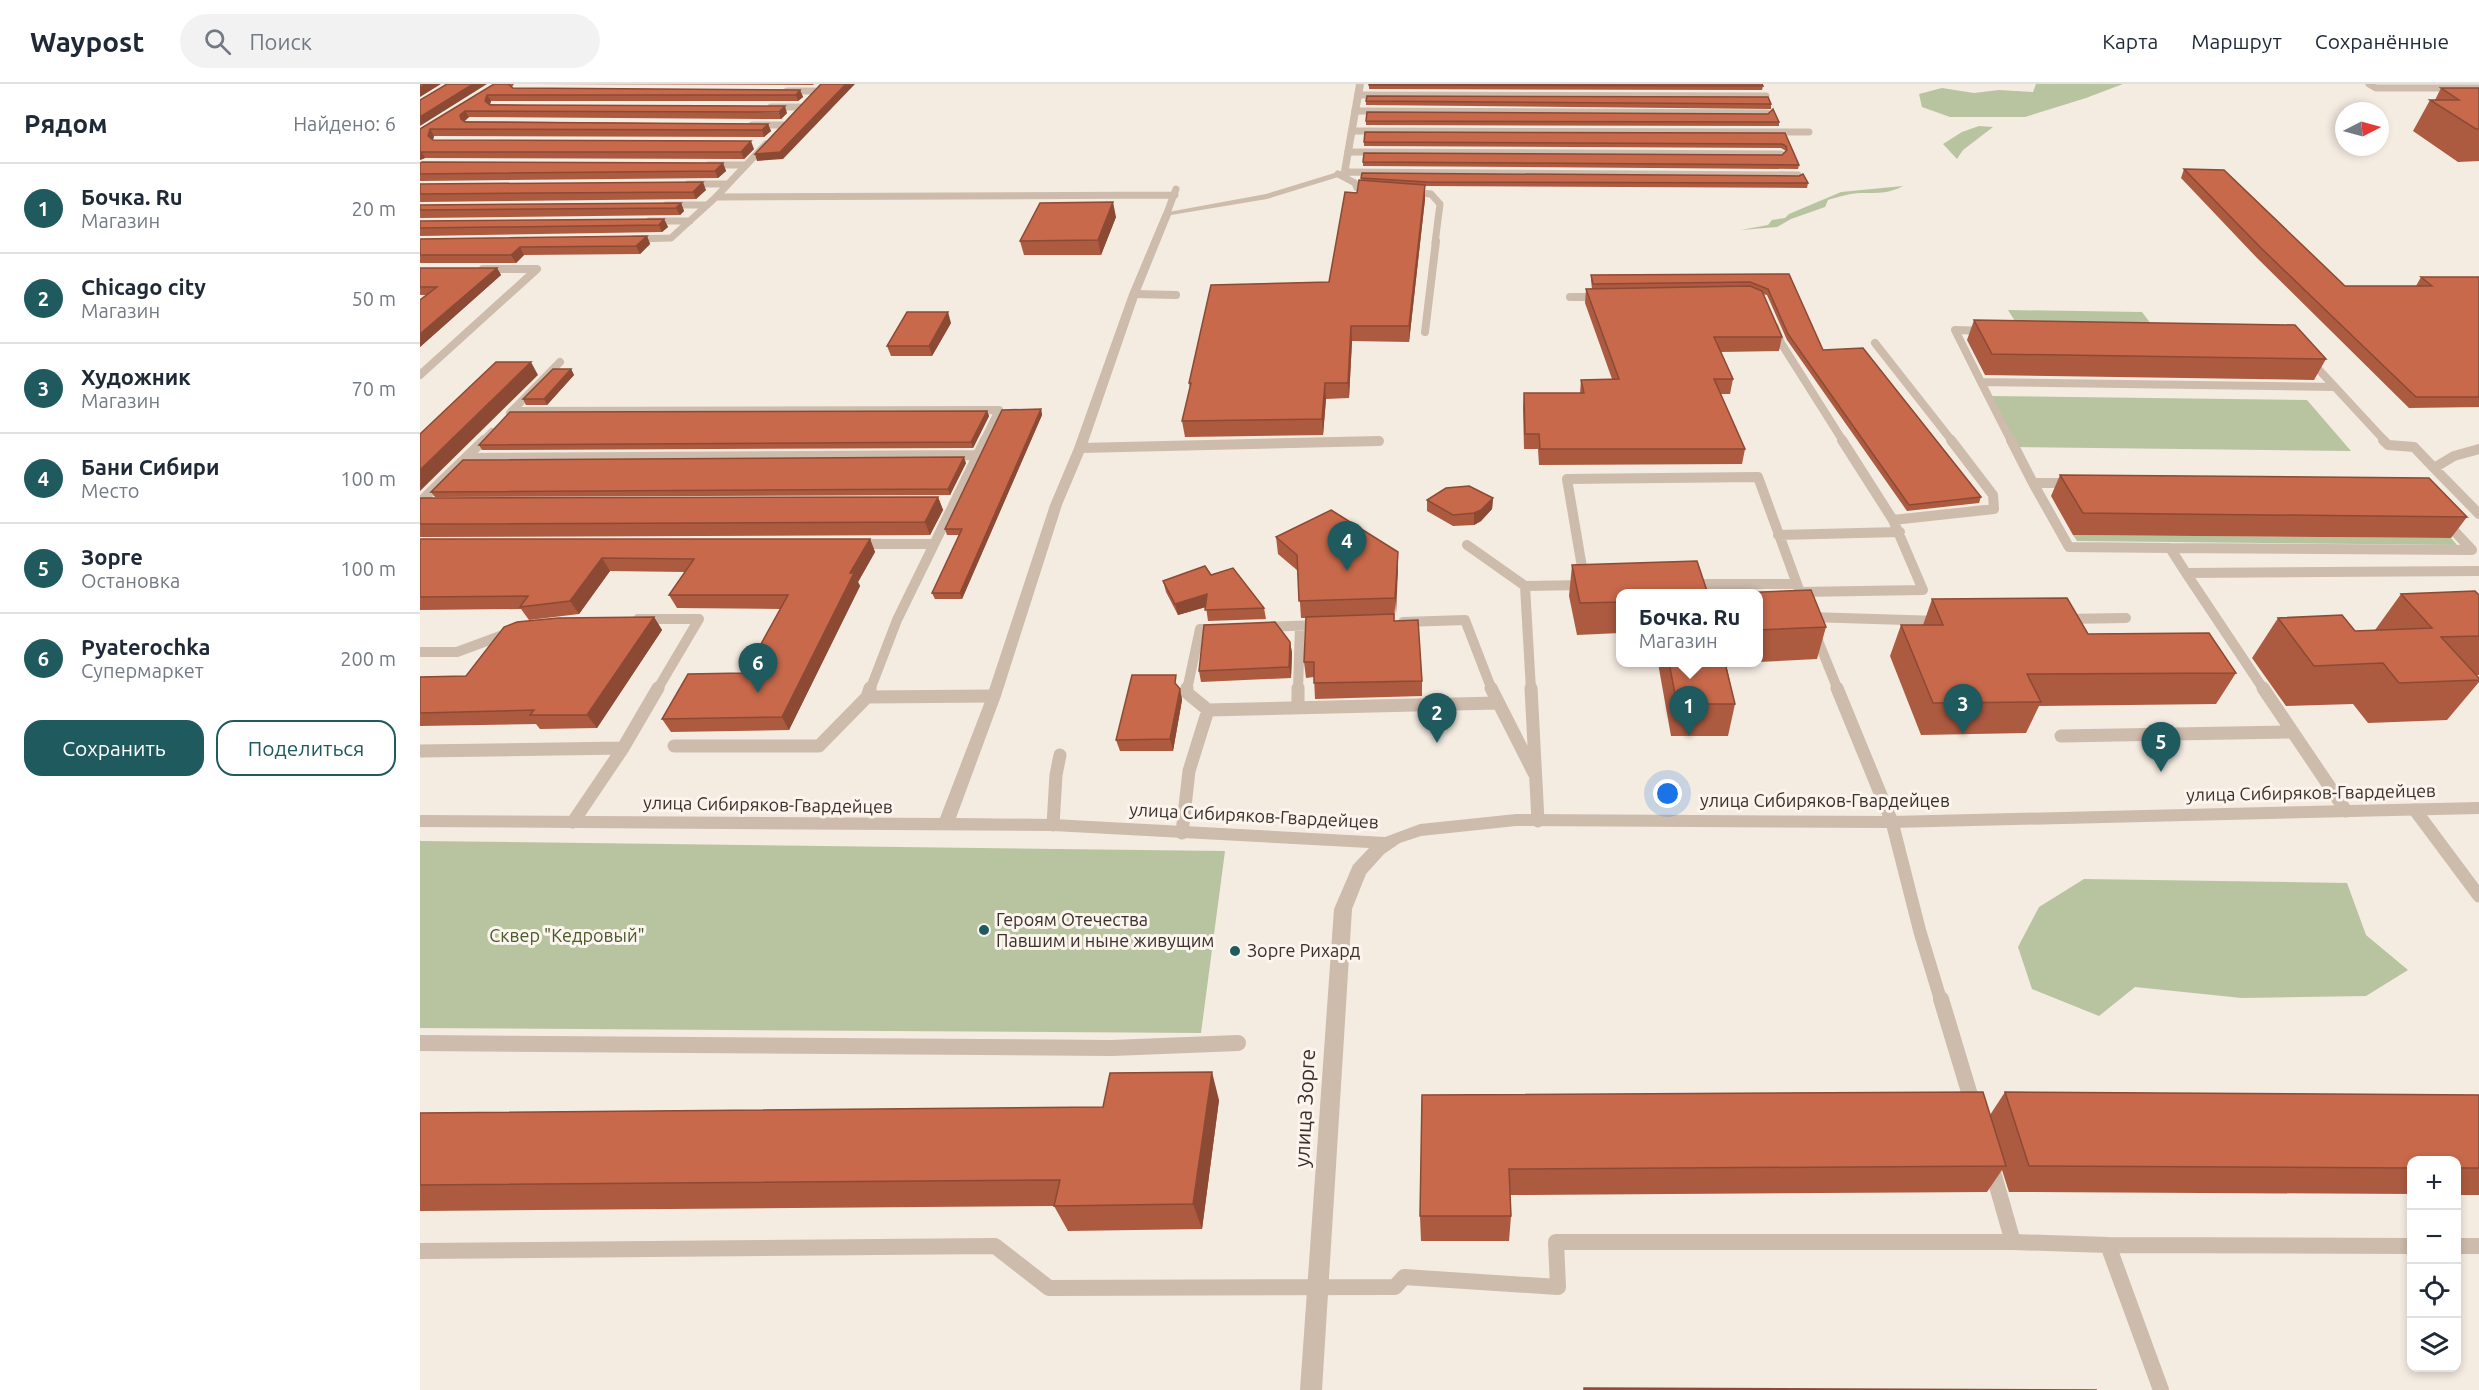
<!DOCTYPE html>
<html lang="ru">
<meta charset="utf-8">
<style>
:root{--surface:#fff;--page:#f2f2f3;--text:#1f2937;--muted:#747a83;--line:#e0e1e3;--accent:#1f5a5e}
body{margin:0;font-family:Ubuntu,sans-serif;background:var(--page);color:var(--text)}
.controls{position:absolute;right:18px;bottom:18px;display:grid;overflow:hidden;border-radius:12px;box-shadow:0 3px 9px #0003}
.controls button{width:54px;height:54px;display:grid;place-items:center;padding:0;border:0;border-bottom:2px solid var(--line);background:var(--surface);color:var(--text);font:30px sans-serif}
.compass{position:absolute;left:1915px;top:18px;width:54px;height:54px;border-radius:50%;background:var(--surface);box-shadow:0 3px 9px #0003;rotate:84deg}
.you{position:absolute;left:1248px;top:710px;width:21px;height:21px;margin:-15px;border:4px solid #fff;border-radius:50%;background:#1a73e8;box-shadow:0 0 0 9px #1a73e833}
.badge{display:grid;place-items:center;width:39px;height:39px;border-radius:50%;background:var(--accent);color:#fff;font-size:20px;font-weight:700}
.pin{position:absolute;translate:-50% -50px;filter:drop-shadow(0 2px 3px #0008)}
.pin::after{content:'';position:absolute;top:32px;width:21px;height:18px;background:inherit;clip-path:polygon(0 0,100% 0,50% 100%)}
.popup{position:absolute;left:1196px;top:505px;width:147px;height:78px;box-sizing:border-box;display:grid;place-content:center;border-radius:12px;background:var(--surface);filter:drop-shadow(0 2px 4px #0005);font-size:20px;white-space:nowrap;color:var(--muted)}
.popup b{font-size:22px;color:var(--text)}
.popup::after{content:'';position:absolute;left:50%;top:100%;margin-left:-12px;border:12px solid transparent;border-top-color:var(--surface)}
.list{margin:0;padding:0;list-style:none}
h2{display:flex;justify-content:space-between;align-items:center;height:78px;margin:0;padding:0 24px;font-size:26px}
h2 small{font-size:20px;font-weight:400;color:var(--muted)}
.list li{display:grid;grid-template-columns:39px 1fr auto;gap:18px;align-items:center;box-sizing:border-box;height:90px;padding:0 24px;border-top:2px solid var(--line)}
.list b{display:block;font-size:22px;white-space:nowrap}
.list p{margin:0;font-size:20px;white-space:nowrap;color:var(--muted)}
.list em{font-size:20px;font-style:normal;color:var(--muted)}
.actions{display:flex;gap:12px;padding:18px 24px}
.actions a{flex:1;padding:14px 0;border:2px solid var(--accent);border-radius:18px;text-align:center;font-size:21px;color:var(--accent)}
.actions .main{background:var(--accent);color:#fff}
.icon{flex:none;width:33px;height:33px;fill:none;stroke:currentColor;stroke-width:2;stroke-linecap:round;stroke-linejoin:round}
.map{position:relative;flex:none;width:2059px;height:1306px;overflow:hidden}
header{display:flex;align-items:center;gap:36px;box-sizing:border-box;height:84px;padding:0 30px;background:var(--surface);border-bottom:2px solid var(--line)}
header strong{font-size:28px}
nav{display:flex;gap:33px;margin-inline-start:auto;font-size:21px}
.search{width:420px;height:54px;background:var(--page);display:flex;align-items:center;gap:15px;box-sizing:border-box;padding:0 21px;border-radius:33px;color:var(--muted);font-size:22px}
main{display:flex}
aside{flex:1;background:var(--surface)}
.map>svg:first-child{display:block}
.green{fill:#b8c4a0}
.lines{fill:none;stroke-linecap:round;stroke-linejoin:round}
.service-far4{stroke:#cdbbac;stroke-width:7}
.service-far3{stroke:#cdbbac;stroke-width:8}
.service-far2{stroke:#cdbbac;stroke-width:10}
.service-far1{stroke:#cdbbac;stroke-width:13}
.service{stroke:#cdbbac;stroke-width:16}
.minor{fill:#cdbbac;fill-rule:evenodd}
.wall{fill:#ac5a40}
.shaded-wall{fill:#8c4a34}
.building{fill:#c8694b;stroke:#8c4a34;stroke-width:1.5}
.poi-dot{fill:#1f5a5e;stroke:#fbf5ee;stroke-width:2}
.labels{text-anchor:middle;stroke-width:6;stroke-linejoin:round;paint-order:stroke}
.street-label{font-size:18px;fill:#3b302b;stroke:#fbf5ee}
.poi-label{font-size:18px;fill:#3b302b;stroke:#fbf5ee;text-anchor:start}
.park-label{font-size:18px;fill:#4a5a2e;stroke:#fbf5ee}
.near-street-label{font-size:21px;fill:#3b302b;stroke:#fbf5ee}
</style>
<header>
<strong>Waypost</strong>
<div class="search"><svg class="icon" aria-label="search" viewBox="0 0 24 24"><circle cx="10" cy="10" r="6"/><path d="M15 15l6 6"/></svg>Поиск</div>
<nav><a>Карта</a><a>Маршрут</a><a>Сохранённые</a></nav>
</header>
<main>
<aside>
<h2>Рядом<small>Найдено: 6</small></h2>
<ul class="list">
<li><span class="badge">1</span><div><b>Бочка. Ru</b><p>Магазин</p></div><em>20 m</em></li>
<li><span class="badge">2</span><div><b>Chicago city</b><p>Магазин</p></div><em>50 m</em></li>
<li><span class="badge">3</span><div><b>Художник</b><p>Магазин</p></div><em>70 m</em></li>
<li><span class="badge">4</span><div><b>Бани Сибири</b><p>Место</p></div><em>100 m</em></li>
<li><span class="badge">5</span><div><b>Зорге</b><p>Остановка</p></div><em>100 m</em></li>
<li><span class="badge">6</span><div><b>Pyaterochka</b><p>Супермаркет</p></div><em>200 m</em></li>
</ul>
<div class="actions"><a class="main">Сохранить</a><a>Поделиться</a></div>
</aside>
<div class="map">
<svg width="2059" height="1306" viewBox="0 0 2059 1306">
<rect width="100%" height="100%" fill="#f4ebe1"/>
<path class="green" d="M1616,0H1703L1666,14L1605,33H1530L1502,23L1499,10L1522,4L1554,9L1579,6L1613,8Z
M1559,42L1573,43L1543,66L1537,75L1523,60L1542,48Z
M1483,102C1468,110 1457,109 1441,109C1430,109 1418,113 1408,116L1405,123L1371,135L1357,143L1321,146L1348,141L1352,136L1365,134L1369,130L1421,108Z
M1588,226L1722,228L1734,244L1598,242Z
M1567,312L1887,316L1931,367L1594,363Z
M1653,451L2031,454L2037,461L1657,457Z
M0,757L805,767L781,949L0,944Z
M1664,795L1927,799L1946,851L1988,886L1946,912L1822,914L1715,903L1679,932L1612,905L1598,863L1619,823Z"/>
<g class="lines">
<path class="service-far4" d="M1949,0L1956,4H2059
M367,7H395
M938,11L1346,12
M351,23H380
M935,27L1347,29
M332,41H363
M932,47L1389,48
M928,68L1361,70
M288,81H326
M925,88L1378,91
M918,90L935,99L937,104L954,105
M268,100H308
M989,108L1011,110L1020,120L1015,159
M296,113L755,111
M246,121H287
M747,129L756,105
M229,137H270
M213,155L251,154L296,113L346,60"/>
<path class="service-far3" d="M714,210L756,211
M1150,213H1182
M1355,243L1361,259L1423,357
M1567,247L1535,246L1561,298L1914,303
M1005,248L1016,157
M1455,259L1532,357
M1889,275L1965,357
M0,291L117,185H63
M1561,298L1591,357
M92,327L579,326L564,357
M90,329L140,278
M63,357L72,348
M950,357H959"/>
<path class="service-far2" d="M1422,356L1473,436
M1591,356L1613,399
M1963,356L1968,361L1994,363L2014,384L2034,372L2059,365
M660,364L959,357
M46,374L557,371
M2014,384L2059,430
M1651,399H1613L1649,463L1750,464
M0,418L64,356
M1358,451L1480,448
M436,460H513
M1047,461L1105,502L1111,606
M1766,489L1750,464L2052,466L2024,436
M1164,495L1147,395L1338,393L1385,522
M1269,500H1376
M1105,502L1165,501
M1380,508L1503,506L1473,436L1574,425L1573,411L1531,356
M1389,533L1519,537
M218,535H279L237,606
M1644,535L1706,534
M983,538L1045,536L1072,606
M842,543L899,541
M1395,549L1418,606
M0,568H37L91,548
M450,606L477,536L565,356
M767,606L780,545H800
M878,606L880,542
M1844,606L1766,489L2059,487"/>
<path class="service-far1" d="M450,604L447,613L574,612
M767,604L766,608L788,626
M1071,604L1114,689
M1111,604L1118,737
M1417,604L1472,738L1500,848L1521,917
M1843,604L1926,727
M878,623V604
M1641,652L1871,648
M254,662H399L447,613
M0,667L203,664
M1995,726L2059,812
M153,738L203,664L238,604
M633,741L636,691L640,671
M762,749L769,687L788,626L1077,619"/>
<path class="service" d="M1521,915L1553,1021
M0,959L692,964L818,959
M1571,1081L1593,1158
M1688,1161L1741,1306
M2036,1162H2059
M0,1167L575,1162L629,1204L975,1203L984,1193L1138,1203L1136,1158H1593L1688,1161L1992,1162"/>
<path class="minor" d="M936,0H944L928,90L847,115L751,131L719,210L666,364L642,421L581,612L536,734L633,735L965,753L1000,740L1096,730L1472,732L2059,718V730L1472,744L1096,742L1001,752L980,759L964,770L946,790L932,825L902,1306H880L914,825L933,781L949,764L633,747L0,743V731L520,734L567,612L630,421L654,364L709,210L743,129L846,110L921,87Z"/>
</g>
<path class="wall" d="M74,0H94L92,3L93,4L380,6L383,13L378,17H71L70,20L367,29L361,35L49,33L45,37L348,40L351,47L344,53L14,52L13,56L334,65L324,75L5,74L0,76V45Z
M115,0H394L393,1Z
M949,0L1343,2L1342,6L949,5Z
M2021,4H2059V77L2038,78L1993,47L2010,16H2015Z
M946,17L1351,20V25L946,21Z
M946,37L1359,38V42L946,41Z
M1365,49L1379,81L1378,85L943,82V78L1362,71L1366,67L1361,64L944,62V58Z
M0,79H303L306,87L298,94L0,97Z
M1764,85L1925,202H1996L2001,193H2059V323L1989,324L1837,174L1761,94Z
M942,89L1388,99L1387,104L1005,102V115L989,258L932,257L929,314L906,315L903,351L765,353L762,337L770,304L769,299L909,198L941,96Z
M0,100L286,106L276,115L0,118Z
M261,119L264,127L260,131L0,134V121Z
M696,133L681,171H604L600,157Z
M244,135L248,143L242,148L0,152V137Z
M227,152L230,160L220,170L104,171L96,179H0V155Z
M0,184H77L81,191L0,263V216L7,211H0Z
M1369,190L1403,266L1561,413L1559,419L1487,427L1367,256L1347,211L1343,210L1362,253L1359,267L1301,268L1313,295L1310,310H1300L1325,365L1322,380L1119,381L1118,365H1104L1103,324L1104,309H1160L1161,296L1192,295L1165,219L1166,205H1172L1171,196V191Z
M1554,236L1906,275L1894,296L1565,291L1547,256Z
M531,239L512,272H471L467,262Z
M151,285L154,291L127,321H106L103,315Z
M621,325L622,331L542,515H515L512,509L539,451H527L525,445Z
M567,327L569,332L553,364L62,366L59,361Z
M546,379L530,411L15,413L11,408Z
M1640,391L2047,433L2031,454L1653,451L1631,412Z
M518,413L523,426L510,451L0,453V414Z
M1073,414L1072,425L1061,437L1054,441L1033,442L1007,427V416Z
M856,453L978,485L974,537L1002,597V612L895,615L894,593L886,594L884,578L886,534H881L878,487L858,470Z
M0,455H450L455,468L438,498L440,502L369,646L251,648L242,635L325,589L361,525L257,524L249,511L265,488L190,487L159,530L109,536L101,525L0,526Z
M1152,481L1200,510V549L1157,551L1149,512Z
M791,491L844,524L846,535L788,537L786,523L758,531L746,508L743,497Z
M1338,510L1406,543L1397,575L1338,578Z
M1981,510L2059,511V591H2056L2059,594V598L2027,636L1948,639L1933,620L1866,622L1832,574L1858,534L1935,547L1955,546Z
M1512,515L1668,550L1816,589L1796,620L1619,622L1606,649L1501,651L1470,572L1481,541H1503Z
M234,533L242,546L177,644L120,645L116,640L0,642V593L46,592Z
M870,558L872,569L871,594L781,598L779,587Z
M1238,579H1329L1306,580L1315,620L1308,652H1251Z
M758,603L760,605L762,616L753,667H700L696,656Z
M1585,1008L2059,1011V1111H2037V1077H1992V1110L1589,1108L1582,1086L1567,1108L1090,1111L1091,1132L1089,1157H1001L1000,1132L1002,1011L1570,1031Z
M799,1016L782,1145L648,1147L634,1122L0,1127V1029L683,1023Z"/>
<path class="shaded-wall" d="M6,0H21L0,13V4Z
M53,0H67L0,42V33Z
M426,0H435L363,75L337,77L335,70Z
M380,6L383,13L378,17L376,11Z
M67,11L71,17L69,24L65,17Z
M365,22L367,29L361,35L359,28Z
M45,27L49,33L43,38L41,35L40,31Z
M348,40L351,47L344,53L342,46Z
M10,45L14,52L12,59L8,52Z
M331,57L334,65L324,75L321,68Z
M1,67L5,74L0,76V68Z
M303,79L306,87L298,94L295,87Z
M283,98L286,106L276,115L273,108Z
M1005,101V115L989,258V242Z
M693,118L696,133L681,171L678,156Z
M261,119L264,127L260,131L256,124Z
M244,135L248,143L242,148L239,141Z
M227,152L230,160L220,170L216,162Z
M100,163L104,171L96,179L91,171Z
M77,184L81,191L0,263V250Z
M528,228L531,239L512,272L509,262Z
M931,242L932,257L929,314L928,299Z
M111,278L118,291L0,407V386Z
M151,285L154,291L127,321L124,315Z
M905,299L906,315L903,351L902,335Z
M621,325L622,331L542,515L540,509Z
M567,327L569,332L553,364L551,358Z
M544,373L546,379L530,411L528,405Z
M518,413L523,426L510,451L505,438Z
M1073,414L1072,425L1061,437L1054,441V429Z
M450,455L455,468L438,498L440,502L369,646L362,633L430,489Z
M978,468V485L976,531L975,514Z
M182,474L190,487L159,530L150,517Z
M787,510L789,522L758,531L755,520Z
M234,533L242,546L177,644L167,631Z
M870,558L872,569L871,594L869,583Z
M760,605L762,616L753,667L750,655Z
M792,988L799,1016L782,1145L773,1120Z"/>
<path class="building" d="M0,0H6L0,4Z
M27,0H53L0,33V16Z
M74,0H88L93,4L380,6L376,11H67L65,17L70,21L365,22L359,28L45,27L40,31L41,35L45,38L348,40L342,46L10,45L8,52L13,56L331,57L321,68H0V45Z
M401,0H426L360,68L335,70Z
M949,0H1342L1343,2L949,1Z
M2021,4H2059V45H2056L2010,16H2039Z
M947,12L1348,13L1351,20L946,17Z
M1353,25L1359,38L946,37L947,28L1348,30Z
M945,48L1365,49L1379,81L943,78L944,69L1362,71L1367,66L1366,62L1362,60L944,58Z
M2,78L303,79L295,87L0,90V79Z
M1764,85L1804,86L1925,202H2012L2001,193H2059V313H1996L1841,164Z
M942,89L1379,92L1383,90L1388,99L1007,98L941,94Z
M939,96L1005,101L989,242H931L928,299H905L902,335L762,337L771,299H769L791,201L909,198L925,108L937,109Z
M283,98L273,108L0,110V100Z
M693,118L678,156L600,157L620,119Z
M261,119L256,124L0,126V121Z
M244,135L239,141L0,144V137Z
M227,152L216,162L100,163L91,171H0V155Z
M0,184H77L0,250V216L17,203H0Z
M1369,190L1403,266L1443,264L1561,413L1489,421L1368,250L1348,205L1330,198L1173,200L1171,191Z
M1330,202L1342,207L1362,253H1294L1313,295H1294L1325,365H1120L1119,350H1105L1104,309H1164L1161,296L1199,295L1166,205Z
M487,228H528L509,262H467Z
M1554,236L1875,241L1906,275L1572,270Z
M76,278H111L0,386V350Z
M133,285H151L124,315H103Z
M621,325L540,509H512L542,445H525L582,326Z
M567,327L551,358L59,361L90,328Z
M544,373L528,405L11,408L43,376Z
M1640,391L2009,394L2047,433L1663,429Z
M1049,402L1073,414L1061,426L1054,429L1033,431L1007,416L1026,404Z
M518,413L505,438L0,440V414Z
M911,426L978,468L975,514L879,517L877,471L856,453Z
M0,455H450L430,489H434L362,633L242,635L268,590L325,589L368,511H249L274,475L182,474L150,517L100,523L108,512L0,513Z
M1277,477L1288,510H1200V518L1160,519L1152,481Z
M785,482L791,491L813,484L844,524L785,526L787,510L755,520L743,497Z
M1391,506L1406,543L1338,546V510H1292Z
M2055,507L2059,511V552L2021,553L2059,594V596L1979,599L1963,579L1894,582L1858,534L1922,531L1935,547L2012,544L1981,510Z
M1647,514L1668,550L1789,549L1816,589L1607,590L1621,618L1513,619L1481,541H1523L1512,515Z
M974,530V537L998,536L1002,597L894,599V578H884L886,533Z
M234,533L167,631H110L114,626L0,629V593L46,592L84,543L97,538L138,534Z
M855,538L870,558L869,583L779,587L784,541Z
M1249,579H1305L1315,620H1257Z
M712,591H756L755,599L760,605L750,655L696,656Z
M792,988L773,1120L634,1122L640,1096L0,1101V1029L683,1023L690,989Z
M1563,1008L1586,1082L1089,1085L1091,1132H1000L1002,1011Z
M1585,1008L2059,1011V1084H2037V1077H1992V1084L1609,1082Z
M1164,1304L1677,1306H1164Z"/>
<g class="poi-dot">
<circle cx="564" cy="846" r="6"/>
<circle cx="815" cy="867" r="6"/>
</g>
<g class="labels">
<g class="street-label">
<text transform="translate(1891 709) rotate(-1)" y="6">улица Сибиряков-Гвардейцев</text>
<text x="1405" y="723">улица Сибиряков-Гвардейцев</text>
<text transform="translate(348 721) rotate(1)" y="6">улица Сибиряков-Гвардейцев</text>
<text transform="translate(834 732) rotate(3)" y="6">улица Сибиряков-Гвардейцев</text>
</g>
<g class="poi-label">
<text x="576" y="842">Героям Отечества<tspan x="576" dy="21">Павшим и ныне живущим</tspan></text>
<text x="827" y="873">Зорге Рихард</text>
</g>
<g class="park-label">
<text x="147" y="858">Сквер "Кедровый"</text>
</g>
<g class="near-street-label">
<text transform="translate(885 1024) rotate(-87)" y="7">улица Зорге</text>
</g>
</g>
</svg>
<div class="controls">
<button>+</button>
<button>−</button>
<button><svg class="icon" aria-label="locate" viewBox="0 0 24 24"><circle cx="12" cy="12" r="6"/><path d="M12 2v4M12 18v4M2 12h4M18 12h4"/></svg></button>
<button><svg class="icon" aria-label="layers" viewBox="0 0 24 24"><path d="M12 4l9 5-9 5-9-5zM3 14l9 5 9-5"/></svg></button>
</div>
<svg class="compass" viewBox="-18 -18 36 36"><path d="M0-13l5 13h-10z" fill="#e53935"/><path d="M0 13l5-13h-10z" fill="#747a83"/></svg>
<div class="you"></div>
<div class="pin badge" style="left:1269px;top:652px">1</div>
<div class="popup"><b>Бочка. Ru</b>Магазин</div>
<div class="pin badge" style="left:1017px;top:659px">2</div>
<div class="pin badge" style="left:1543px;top:650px">3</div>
<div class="pin badge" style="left:927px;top:487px">4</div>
<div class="pin badge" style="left:1741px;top:688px">5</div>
<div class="pin badge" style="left:338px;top:609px">6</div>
</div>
</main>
